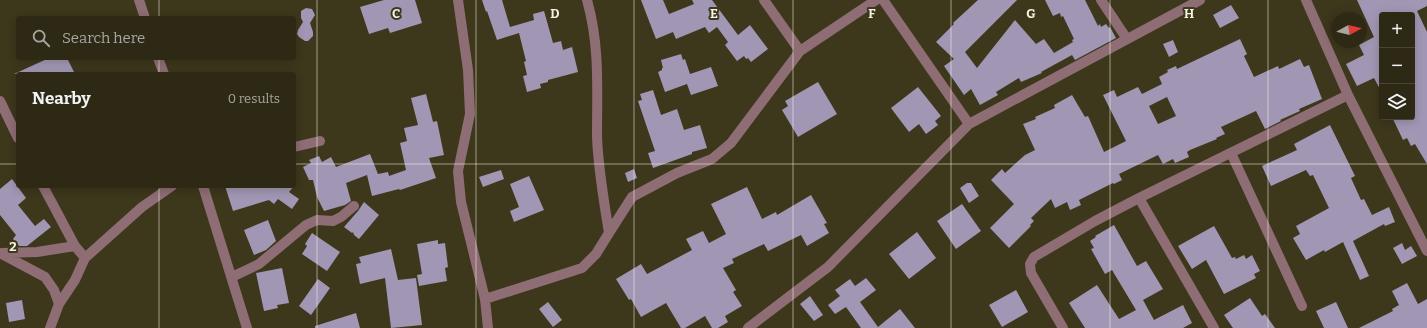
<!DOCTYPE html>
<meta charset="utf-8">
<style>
:root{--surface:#2e2915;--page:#36311e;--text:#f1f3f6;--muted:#a7a6a0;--line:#494534}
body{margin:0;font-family:Bitter,serif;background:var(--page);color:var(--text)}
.controls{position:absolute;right:12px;top:12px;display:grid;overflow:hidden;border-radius:4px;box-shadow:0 2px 10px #0003}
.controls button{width:36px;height:36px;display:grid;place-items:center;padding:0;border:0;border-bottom:1px solid var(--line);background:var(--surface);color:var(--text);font:20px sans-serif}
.compass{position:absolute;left:1331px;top:12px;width:36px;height:36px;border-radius:50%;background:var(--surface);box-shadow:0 2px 10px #0003;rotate:82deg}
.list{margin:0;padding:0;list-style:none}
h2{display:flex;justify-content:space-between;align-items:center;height:52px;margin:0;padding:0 16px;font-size:17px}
h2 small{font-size:13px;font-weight:400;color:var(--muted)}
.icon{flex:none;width:22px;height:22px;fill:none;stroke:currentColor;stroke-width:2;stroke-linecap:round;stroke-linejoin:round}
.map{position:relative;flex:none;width:1427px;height:328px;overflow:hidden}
.search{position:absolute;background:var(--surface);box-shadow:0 2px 10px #0003;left:16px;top:16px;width:280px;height:44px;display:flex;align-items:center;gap:10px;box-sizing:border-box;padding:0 14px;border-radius:4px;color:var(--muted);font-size:15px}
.panel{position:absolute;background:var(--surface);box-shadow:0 2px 10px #0003;left:16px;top:72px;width:280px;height:116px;border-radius:4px}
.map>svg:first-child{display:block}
.building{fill:#a197b4;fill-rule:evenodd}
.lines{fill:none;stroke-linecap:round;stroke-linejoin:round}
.street{stroke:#8f6d75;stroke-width:10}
.grid{fill:none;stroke:#f7f3e3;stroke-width:1;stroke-opacity:0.55}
.grid-label{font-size:13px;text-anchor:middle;font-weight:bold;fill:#f7f3e3;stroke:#3d371c;stroke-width:4;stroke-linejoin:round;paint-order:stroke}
</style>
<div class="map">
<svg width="1427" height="328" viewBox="0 0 1427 328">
<rect width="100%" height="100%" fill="#3d371c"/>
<path class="building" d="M384,0H415L422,23L390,33L388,28L369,34L360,7Z
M482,0H502L510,27L534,20L533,14L544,11L553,43L561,41L563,50L572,47L578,72L548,80V82L540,84L541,88L527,92L523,76L527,75L524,62L526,61L519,33L497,40L487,11L486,12Z
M641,0H663L669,14L694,4L692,0H712L738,35L750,25L768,49L751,62L748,58L746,59L744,56L737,61L725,45L728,42L717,27L709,33L705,27L676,39L673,32L656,39Z
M978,0H1017L965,52L977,68L1015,20L1036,44L1044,39L1054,53L1073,42L1072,40L1074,39L1063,16L1061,17L1060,13L1053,16L1045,0H1085L1098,26L1100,24L1101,27L1106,24L1109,28L1110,27L1116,38L1075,60L1072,55L1041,72L1042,73L1021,82L1019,78L996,92L998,95L980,105L971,89L964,95L944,66L954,59L936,42L954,24L953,23Z
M1357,0H1427V6L1417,11L1427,32V164L1415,144L1411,146L1407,138L1403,140L1392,117H1412V15H1382V93L1374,78L1357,86L1346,64L1364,55L1359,45L1374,37Z
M1231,5L1239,18L1220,28L1213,15Z
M306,8L312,9L315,15L310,23L313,32V36L308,41H305L299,37L297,34L298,30L303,22L301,18V11Z
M1240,39L1247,54L1244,56L1254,77L1278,66L1279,69L1300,59L1304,67L1309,65L1322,99L1299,109L1300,111L1280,120L1281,121L1265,129L1256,111L1221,127L1225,134L1216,138L1217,139L1190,150L1187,152L1189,157L1175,163L1173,159L1163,164L1158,155L1119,174L1122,180L1114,184L1113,183L1079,200L1081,205L1070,210L1067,202L1055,208L1051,199L1031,218L1034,221L1030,225L1031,226L1009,248L990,228L1014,204L991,180L1002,169L1005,173L1025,155L1035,150L1023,124L1036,119L1035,117L1055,108L1054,105L1072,95L1085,117L1088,116L1104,152L1126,141L1103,95L1114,90L1117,97L1138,87L1142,94L1162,84L1159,77L1168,72L1167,70L1176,66L1177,69ZM1167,97L1176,116L1158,124L1149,106Z
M1173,40L1178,52L1169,57L1163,44Z
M681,54L683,60L685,59L690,74L711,67L718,86L691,95L687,84L665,92L658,72L662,70V68H663L661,60Z
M49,58H67L75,74H14Z
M818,82L837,114L798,137L782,110L788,106L785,101Z
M918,87L941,116L935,121L938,125L926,134L919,124L909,132L891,108Z
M653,90L661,115L677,109L684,130L700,125L707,148L692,152V154L653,168L648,153L655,151L638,101L642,100L640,94Z
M426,94L433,122L437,121L444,155L429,158L436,178L400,190L399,189L372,196L367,175L346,183L351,201L345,205L324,211L317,197L313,180H309L303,167L311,163L309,160L319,156L322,162L331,157L336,167L370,154L378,174L388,172L389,176L406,170L400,143L407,141L404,128L418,125L411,98Z
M1330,125L1355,176L1351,178L1361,200L1364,199L1372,215L1389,207L1395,222L1385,226L1384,224L1353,241L1369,276L1360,280L1343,242L1325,252L1324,250L1306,260L1293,238L1300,234L1296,226L1329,208L1313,175L1310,176L1306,170L1271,186L1262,166L1297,150L1294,144Z
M634,169L637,178L628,182L625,173Z
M501,170L504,179L483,187L479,177Z
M529,176L544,210L514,222L510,211L519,207L510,184Z
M12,179L26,198L18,205L35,226L44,219L51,227L27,246H19L13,239L16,235L0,215V189Z
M967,183H971L979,196L969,203L960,188Z
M225,186H294L289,192L299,199L292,209L278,199L274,204L269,200L233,211Z
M747,187L762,219L776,212L777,215L811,195L827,223L824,224L829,233L807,246L801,235L768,251L764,244L732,259L734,263L723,268L736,290L733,292L742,306L725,316L728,322L718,328H712L705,316L685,328H681L666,303L641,317L631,299L629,300L616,279L641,264L647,274L692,250L686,239L703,231L709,243L726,234L711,204Z
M364,202L379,215L359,239L354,235L353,232L352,233L344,227L358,211Z
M962,204L981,231L956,249L937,221Z
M268,220L276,241L266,250L254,255L244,230Z
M1114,225L1137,266L1146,261L1163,289L1143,300L1154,320L1183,305L1192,323L1183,328H1085L1069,303L1097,285L1119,319L1136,310L1112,270L1105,274L1091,249L1094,248L1090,241L1096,237L1095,236Z
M1214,226L1232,258L1235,257L1236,259L1244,255L1246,259L1252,255L1260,271L1254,274L1256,278L1224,294L1206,260L1192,269L1178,246Z
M917,232L936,258L909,279L889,254Z
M312,233L340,252L327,271L302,254L307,246L305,244Z
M438,240V244L445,243L448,267L445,268L447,281L419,286L417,275L422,274L417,244Z
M1402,243L1405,250L1411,246L1417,256L1402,264L1393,248Z
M391,249L398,280L416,278L422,325L391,328L385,278L360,284L356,264L361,263L359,257Z
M282,268L289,303L277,305L278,308L264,311L256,273Z
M866,278L876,290L860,302L878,327L900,309L915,328H861L846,307L835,314L828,305L840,296L835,290L850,279L855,286Z
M318,279L330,288L311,315L299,306Z
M1407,283L1418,304L1427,299V328H1359L1393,311L1392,309L1399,305L1392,291Z
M1016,290L1028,312L1002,327L989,305Z
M810,296L823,315L814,321L800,304Z
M1250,298L1262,316L1265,314L1275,328H1233L1224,315Z
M22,300L25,319L9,322L6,303Z
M548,302L562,320L553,327L539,309Z
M1336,302L1348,328H1324L1316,311Z
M356,313L360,328H315V326Z"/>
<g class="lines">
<path class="street" d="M139,0L145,18
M458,0L468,70L470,114L458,171L461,202L485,299L488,328
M764,0L800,51
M883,0L969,124
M1101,0L1127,39
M1306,0L1348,95L1427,251
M158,58L164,74
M0,101L18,138
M294,147L320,141
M1231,153L1302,306
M43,186L75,246L85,258
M203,186L247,328
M1139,198L1214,328
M609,233L632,197L677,173L712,159L731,143L800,51L876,0
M0,253L45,277L54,290L59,304
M2,253L37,252L75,246
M232,277L259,264L306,225L317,220L333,221L341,217L354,206
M485,299L582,268L596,254L609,233C604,201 598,168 597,136C597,89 600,46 587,0
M50,328L59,304L75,280L85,258L142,207L172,186
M748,328L828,267L969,124L1200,0
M1063,328L1031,273L1030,264L1034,257L1095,221L1139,198L1348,95"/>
</g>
<path class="grid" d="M159,0V18M317,0V328M476,0V328M634,0V328M793,0V328M951,0V328M1110,0V328M1268,0V328M159,58V74M0,164H18M294,164H1427M159,186V328"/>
<g class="grid-label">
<text x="396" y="18">C</text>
<text x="555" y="18">D</text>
<text x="714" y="18">E</text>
<text x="872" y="18">F</text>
<text x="1031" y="18">G</text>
<text x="1189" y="18">H</text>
<text x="13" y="251">2</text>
</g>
</svg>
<div class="controls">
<button>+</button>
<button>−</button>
<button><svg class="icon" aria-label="layers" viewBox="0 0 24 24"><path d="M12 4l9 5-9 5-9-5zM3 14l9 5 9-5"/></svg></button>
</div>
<svg class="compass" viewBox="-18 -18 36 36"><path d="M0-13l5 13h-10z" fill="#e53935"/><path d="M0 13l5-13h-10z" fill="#a7a6a0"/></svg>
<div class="search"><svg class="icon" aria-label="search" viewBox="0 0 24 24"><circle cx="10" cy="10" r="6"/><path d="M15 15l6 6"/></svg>Search here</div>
<section class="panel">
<h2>Nearby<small>0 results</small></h2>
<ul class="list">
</ul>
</section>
</div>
